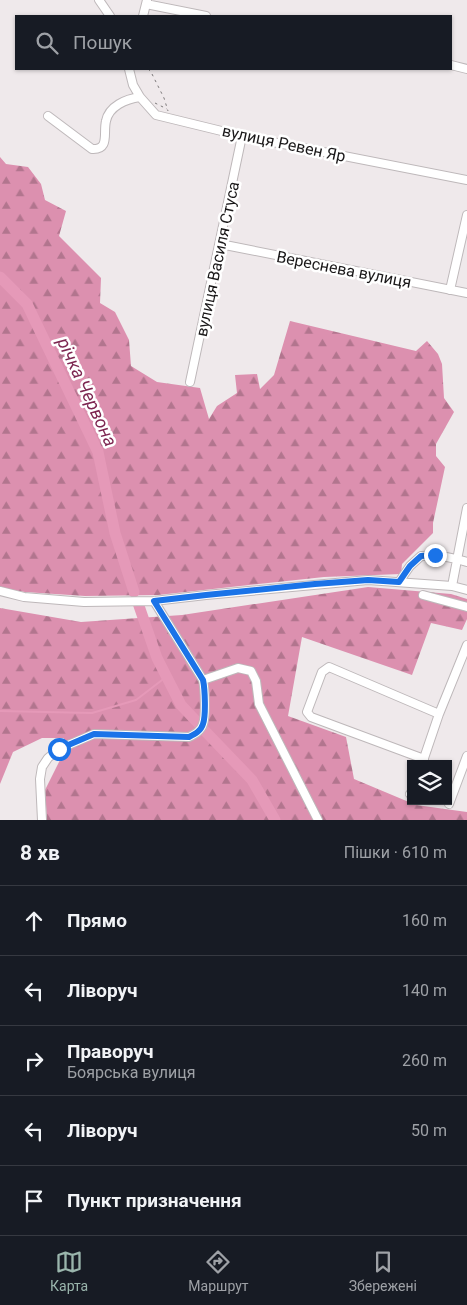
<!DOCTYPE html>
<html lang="uk">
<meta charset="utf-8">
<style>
:root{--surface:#171b24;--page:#20242c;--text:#f1f3f6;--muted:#9ea1a6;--line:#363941;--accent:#9ab5ac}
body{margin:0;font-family:Roboto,sans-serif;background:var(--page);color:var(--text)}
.controls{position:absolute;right:15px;bottom:15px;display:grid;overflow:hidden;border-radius:0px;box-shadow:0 1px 4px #0004}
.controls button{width:45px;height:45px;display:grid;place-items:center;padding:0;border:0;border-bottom:1px solid var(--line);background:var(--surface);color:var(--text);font:25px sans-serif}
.stop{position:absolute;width:15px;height:15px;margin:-11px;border:4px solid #1a73e8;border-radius:50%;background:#fff}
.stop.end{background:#1a73e8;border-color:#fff;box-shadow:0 1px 5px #0008}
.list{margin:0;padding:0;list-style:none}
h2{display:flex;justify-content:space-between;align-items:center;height:65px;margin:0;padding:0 20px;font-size:21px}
h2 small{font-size:16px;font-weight:400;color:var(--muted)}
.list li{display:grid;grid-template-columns:32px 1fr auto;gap:15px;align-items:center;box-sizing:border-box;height:70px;padding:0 20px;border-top:1px solid var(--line)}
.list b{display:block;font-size:19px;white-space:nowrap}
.list p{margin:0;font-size:16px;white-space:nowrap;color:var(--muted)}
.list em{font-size:16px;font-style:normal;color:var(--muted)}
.icon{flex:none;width:28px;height:28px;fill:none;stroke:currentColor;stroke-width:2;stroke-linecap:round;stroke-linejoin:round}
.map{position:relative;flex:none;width:467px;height:820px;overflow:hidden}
.search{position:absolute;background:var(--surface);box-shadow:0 1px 4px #0004;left:15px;right:15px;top:15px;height:55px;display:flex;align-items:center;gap:12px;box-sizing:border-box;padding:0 18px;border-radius:0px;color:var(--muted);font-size:19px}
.sheet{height:415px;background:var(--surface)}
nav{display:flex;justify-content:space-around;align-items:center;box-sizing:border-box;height:70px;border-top:1px solid var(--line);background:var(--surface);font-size:14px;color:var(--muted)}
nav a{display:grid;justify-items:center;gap:2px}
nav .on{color:var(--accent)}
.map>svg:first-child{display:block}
.forest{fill:url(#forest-firs)}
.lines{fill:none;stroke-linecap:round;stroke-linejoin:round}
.stream{stroke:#e599b8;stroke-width:2}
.river{stroke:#e599b8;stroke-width:11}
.minor-casing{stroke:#beb8ba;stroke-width:10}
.path{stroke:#7c797a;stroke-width:1;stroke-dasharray:2.5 4;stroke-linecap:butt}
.minor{stroke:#fff;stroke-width:8}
.route{stroke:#1a73e8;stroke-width:6}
.labels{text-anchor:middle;stroke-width:5;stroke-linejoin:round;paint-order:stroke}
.street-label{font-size:16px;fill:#1a1819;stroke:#fff}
.water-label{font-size:18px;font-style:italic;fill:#7d2651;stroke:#fff}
</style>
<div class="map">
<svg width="467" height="820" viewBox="0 0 467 820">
<defs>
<pattern id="forest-firs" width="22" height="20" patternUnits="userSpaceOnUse" patternTransform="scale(1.25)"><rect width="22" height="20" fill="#dc90af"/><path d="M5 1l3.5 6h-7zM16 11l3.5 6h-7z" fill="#b2758e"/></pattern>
</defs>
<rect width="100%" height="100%" fill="#efe9eb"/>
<path class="forest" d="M0,157L6,164L28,167L41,184L45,200L66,211L59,236L101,278L100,303L115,312L129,340L131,366L157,382L200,388L209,419L217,406L237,393L235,375L257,374L260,389L274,375L290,321L416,351L427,341L438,354L442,364L444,398L454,412L436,444V456L445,467L433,523V533L402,564L401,574L324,577L158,595L85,596L25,592L0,588Z
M368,587L451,594L467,599V619L462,630L431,623L412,675L302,637L288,716L346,737L354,779L416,805L467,812V820H47L45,790L62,756L64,738H42L13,752L0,784V608L81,622L182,615Z"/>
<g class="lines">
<path class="stream" d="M0,711L92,713L136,700L166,677"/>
<path class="river" d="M0,277L27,304L98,452L115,533L134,592
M138,603L157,658L181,705L198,723
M205,731L252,780L275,820"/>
<defs>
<path id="minor" d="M99,0L110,16
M146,4L206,16
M143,16L147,0
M451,65L467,69
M129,69L133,85L140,97L156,115L242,136L467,180
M48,116L92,149C110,150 103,133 106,121C109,106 126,99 140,97
M220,244L467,293
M450,290L467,215
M190,382L242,136
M399,582L410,566L421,556C437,555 452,557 467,562
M452,586L467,508
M0,591L24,597L84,602L154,601L206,595L368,580L452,586L467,590
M423,595L467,607
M203,680L238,668L251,671L256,681L259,704L318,820
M424,759L311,717L307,712L322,672L329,667L439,714
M422,764L439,714L467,645
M410,794L411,793
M449,804L467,756
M42,820L40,779L42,767L48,758L59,749L94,734L189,737C195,734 201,731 203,724C206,716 205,689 203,680L154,601"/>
</defs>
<use href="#minor" class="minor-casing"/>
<path class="path" d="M148,69L151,72L164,98L168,111
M155,103L167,109"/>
<use href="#minor" class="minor"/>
</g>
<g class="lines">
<path class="route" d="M59,749L94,734L189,737C195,734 201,731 203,724C206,716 205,689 203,680L154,601L206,595L315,584L368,580L399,582L410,566L421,556L435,555"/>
</g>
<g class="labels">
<g class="street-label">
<text transform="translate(284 143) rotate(12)" y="6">вулиця Ревен Яр</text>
<text transform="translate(217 259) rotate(-78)" y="6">вулиця Василя Стуса</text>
<text transform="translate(344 269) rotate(11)" y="6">Вереснева вулиця</text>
</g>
<g class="water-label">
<text transform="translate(87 392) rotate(65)" y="6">річка Червона</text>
</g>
</g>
</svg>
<div class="controls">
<button><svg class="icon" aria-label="layers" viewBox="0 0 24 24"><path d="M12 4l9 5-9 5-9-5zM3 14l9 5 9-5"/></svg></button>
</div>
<div class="stop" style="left:59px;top:749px"></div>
<div class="stop end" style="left:435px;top:555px"></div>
<div class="search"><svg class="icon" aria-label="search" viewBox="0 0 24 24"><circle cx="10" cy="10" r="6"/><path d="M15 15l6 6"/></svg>Пошук</div>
</div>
<section class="sheet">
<h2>8 хв<small>Пішки · 610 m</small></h2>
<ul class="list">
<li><svg class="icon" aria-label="ahead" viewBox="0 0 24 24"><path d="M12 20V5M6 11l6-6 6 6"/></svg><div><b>Прямо</b></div><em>160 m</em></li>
<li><svg class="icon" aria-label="left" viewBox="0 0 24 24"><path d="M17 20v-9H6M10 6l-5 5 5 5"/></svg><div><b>Ліворуч</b></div><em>140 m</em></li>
<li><svg class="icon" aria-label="right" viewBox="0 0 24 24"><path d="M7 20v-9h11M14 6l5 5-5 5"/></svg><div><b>Праворуч</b><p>Боярська вулиця</p></div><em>260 m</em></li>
<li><svg class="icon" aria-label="left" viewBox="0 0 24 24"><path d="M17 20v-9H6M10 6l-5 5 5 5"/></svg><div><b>Ліворуч</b></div><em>50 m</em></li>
<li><svg class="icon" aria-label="arrive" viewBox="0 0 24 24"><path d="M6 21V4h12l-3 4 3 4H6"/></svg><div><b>Пункт призначення</b></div></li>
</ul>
</section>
<nav>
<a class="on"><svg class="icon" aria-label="map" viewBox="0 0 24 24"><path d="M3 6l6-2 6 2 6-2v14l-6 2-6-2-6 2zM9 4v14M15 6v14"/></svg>Карта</a>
<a><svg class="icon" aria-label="directions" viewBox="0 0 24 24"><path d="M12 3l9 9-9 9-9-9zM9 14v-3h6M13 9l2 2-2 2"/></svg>Маршрут</a>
<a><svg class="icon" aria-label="saved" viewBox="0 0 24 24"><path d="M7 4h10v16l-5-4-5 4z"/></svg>Збережені</a>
</nav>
